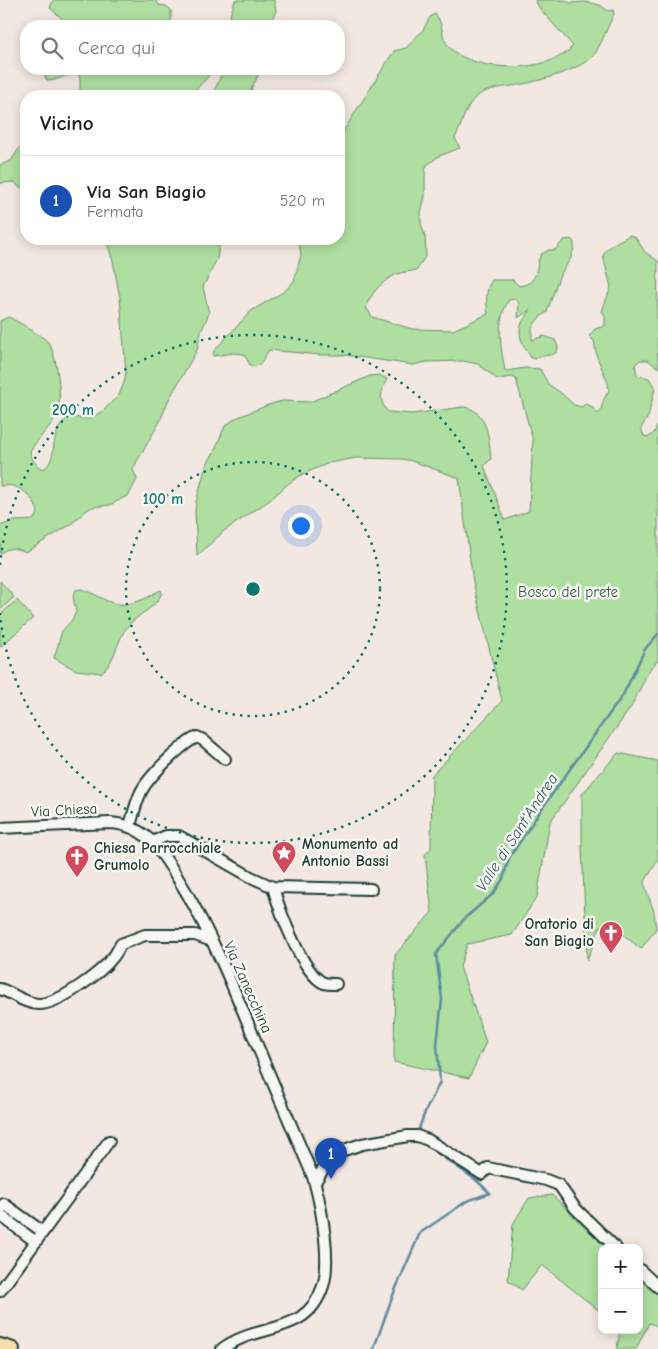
<!DOCTYPE html>
<html lang="it">
<meta charset="utf-8">
<style>
:root{--surface:#fff;--page:#f2f2f2;--text:#202124;--muted:#757577;--line:#e0e0e0;--accent:#d1495b}
body{margin:0;font-family:"Comic Neue",sans-serif;background:var(--page);color:var(--text)}
.controls{position:absolute;right:15px;bottom:15px;display:grid;overflow:hidden;border-radius:10px;box-shadow:0 2px 12px #0003}
.controls button{width:45px;height:45px;display:grid;place-items:center;padding:0;border:0;border-bottom:1px solid var(--line);background:var(--surface);color:var(--text);font:25px sans-serif}
.you{position:absolute;left:300px;top:525px;width:18px;height:18px;margin:-12px;border:4px solid #fff;border-radius:50%;background:#1a73e8;box-shadow:0 0 0 8px #1a73e833}
.badge{display:grid;place-items:center;width:32px;height:32px;border-radius:50%;background:var(--accent);color:#fff;font-size:16px;font-weight:700}
.pin{position:absolute;translate:-50% -41px;filter:drop-shadow(0 1px 2px #0008)}
.pin::after{content:'';position:absolute;top:26px;width:18px;height:15px;background:inherit;clip-path:polygon(0 0,100% 0,50% 100%)}
.list{margin:0;padding:0;list-style:none}
h2{display:flex;justify-content:space-between;align-items:center;height:65px;margin:0;padding:0 20px;font-size:21px}
h2 small{font-size:16px;font-weight:400;color:var(--muted)}
.list li{display:grid;grid-template-columns:32px 1fr auto;gap:15px;align-items:center;box-sizing:border-box;height:90px;padding:0 20px;border-top:1px solid var(--line)}
.list b{display:block;font-size:19px;white-space:nowrap}
.list p{margin:0;font-size:16px;white-space:nowrap;color:var(--muted)}
.list em{font-size:16px;font-style:normal;color:var(--muted)}
.icon{flex:none;width:28px;height:28px;fill:none;stroke:currentColor;stroke-width:2;stroke-linecap:round;stroke-linejoin:round}
.map{position:relative;flex:none;width:658px;height:1349px;overflow:hidden}
.search{position:absolute;background:var(--surface);box-shadow:0 2px 12px #0003;left:20px;top:20px;width:325px;height:55px;display:flex;align-items:center;gap:12px;box-sizing:border-box;padding:0 18px;border-radius:20px;color:var(--muted);font-size:19px}
.panel{position:absolute;background:var(--surface);box-shadow:0 2px 12px #0003;left:20px;top:90px;width:325px;height:155px;border-radius:20px}
.map>svg:first-child{display:block}
.green{fill:#aedfa0;stroke:#668e6a}
.lines{fill:none;stroke-linecap:round;stroke-linejoin:round}
.stream{stroke:#5d8d9f;stroke-width:2.5}
.minor-casing{stroke:#1f3d34;stroke-width:14}
.major-casing{stroke:#1f3d34;stroke-width:16}
.minor{stroke:#f6f6f2;stroke-width:10}
.major{stroke:#f8deab;stroke-width:12}
.ring{fill:none;stroke:#0f766e;stroke-width:2.5;stroke-dasharray:2.5 5}
.labels{text-anchor:middle;stroke-width:5;stroke-linejoin:round;paint-order:stroke}
.park-label{font-size:15px;fill:#3c5d4a;stroke:#f6f6f2}
.street-label{font-size:15px;fill:#1f3d34;stroke:#f6f6f2}
.poi-label{font-size:15px;font-weight:bold;fill:#1f3d34;stroke:#f6f6f2;text-anchor:start}
.water-label{font-size:16px;font-style:italic;fill:#395e60;stroke:#f6f6f2}
.centre{fill:#0f766e;stroke:#f6f6f2;stroke-width:2.5}
.ring-label{font-size:15px;text-anchor:middle;font-weight:bold;fill:#0f766e;stroke:#f6f6f2;stroke-width:5;stroke-linejoin:round;paint-order:stroke}
</style>
<div class="map">
<svg width="658" height="1349" viewBox="0 0 658 1349">
<rect width="100%" height="100%" fill="#f3e7e1"/>
<filter id="ink" filterUnits="userSpaceOnUse"><feTurbulence type="fractalNoise" baseFrequency=".02" numOctaves="2"/><feDisplacementMap in="SourceGraphic" scale="10" xChannelSelector="R" yChannelSelector="G"/><feConvolveMatrix kernelMatrix="1 2 1 2 8 2 1 2 1" color-interpolation-filters="sRGB"/></filter>
<g filter="url(#ink)">
<path class="green" d="M53,0H156L159,5L166,6L171,10V26H66L64,20L50,8Z
M235,0H274L276,11L268,26H231L230,16Z
M535,0H564L570,3L583,2L591,3L600,5L608,11L613,10L614,14C608,26 603,40 596,52C585,70 533,83 512,86C499,88 483,89 473,100C464,110 462,125 455,138L460,148L439,156L427,165L425,170V197L421,212V224L425,236L426,255L417,270C409,272 399,272 393,276C382,281 369,296 366,307L372,317L412,329L453,330L488,314C486,302 485,290 492,280H513L519,286C540,283 534,269 541,254L549,250H555L564,240L571,239L574,242V248L571,258L559,277L547,312L538,319L532,328V340L544,336L555,340L558,347L557,352C550,357 542,354 534,359L531,358C525,347 516,336 522,323C524,318 529,314 531,309L518,318L519,303L515,299L509,300C495,322 501,347 505,371L526,368L540,369L548,384L561,393L574,405L582,407L585,404L591,406L598,414L601,411L603,401L609,390L608,383L597,357L594,341L589,336L595,329L605,326V316L602,311L611,287L603,256C606,246 621,240 630,235L635,237L645,252L658,261L657,318L658,368L648,360H640L635,365L637,375L649,378L655,388L648,417L641,428L644,436L649,437L654,433L658,424V661L651,667L631,707L550,822L537,897L512,935L467,944L460,967L486,1042L469,1078L394,1062L395,955L432,912L425,855L431,848L432,775L502,701L473,582L459,478L412,461L402,459L356,458L329,463L303,474L289,483L270,500L224,531L197,556L195,511L196,502L206,466L214,452L225,426L236,418L268,405L282,401L310,402L370,376L379,375L387,379C381,391 378,401 388,412L412,414L463,407C488,409 489,440 491,459L484,466L505,520L529,511L533,441L516,379L513,377L497,379L478,364L463,361L427,362L413,365L345,355H320L269,350L260,364L255,367L250,365L244,354L233,353L213,356L214,351L251,311L285,291L294,281L301,255L298,239H339V138L394,51L406,48L423,30L430,17L435,14C444,22 440,38 450,48C474,73 551,74 573,46L540,9Z
M43,69H215C208,78 196,87 192,96H80V78L78,73C66,73 60,80 49,81L46,79Z
M224,69H259C259,80 251,83 250,96H212Z
M26,144V187H19L15,182L0,183V165L11,161L20,147Z
M106,239H220L217,259L203,287L209,313L201,332L197,350L169,399L159,423L136,463L133,470L137,479L129,495L110,505L92,507L87,510L70,525L26,552C17,548 8,546 0,554V526L13,521L33,520L38,513C36,501 25,489 13,486C9,485 4,486 0,486V321L8,317C14,319 44,337 48,342C57,354 63,399 57,414C51,428 37,438 30,452C31,459 37,467 43,469C60,460 46,434 69,417L89,419L103,411L119,395L124,383L126,372L120,298L113,261Z
M0,581L14,597L0,610Z
M81,589C109,598 111,612 144,599C150,597 155,592 161,590L162,593C155,609 139,613 128,626C116,640 116,662 101,673L76,670L54,658L62,631L72,620L76,612L73,596L76,590Z
M17,600L33,618L0,647V615Z
M618,753L658,761V860L644,883L654,912L656,929L641,949L610,924L600,927L587,961L582,847V794Z
M552,1195L608,1248H602V1313L542,1265L522,1290L508,1280L513,1224L529,1198Z
M639,1275L658,1292V1326L649,1323L636,1349H617L620,1330H639Z"/>
<g class="lines">
<path class="stream" d="M417,1134L425,1112L440,1082L437,1045L442,999L436,954L465,918L493,894L503,879L509,858L545,804L623,695L645,649L658,634
M372,1349L374,1348L393,1295L420,1233L467,1201L490,1193L476,1180L420,1141"/>
<defs>
<path id="minor" d="M130,826C133,815 136,802 141,792C148,777 182,744 197,737L203,740L225,759
M0,828L110,823C127,824 141,830 153,843C166,857 175,874 185,890C222,953 247,1023 276,1090C285,1111 294,1132 303,1153C307,1163 313,1174 315,1184C322,1210 331,1261 323,1286C307,1337 257,1322 222,1349
M152,842L166,836H179L251,877L273,887L371,889
M273,887C279,909 303,975 324,983C327,984 332,984 336,984
M0,989C13,993 25,1004 39,1004C59,1004 101,973 113,957C116,954 118,949 121,944L145,935H195L212,941
M315,1182L327,1163L344,1150L362,1144L408,1136H417L428,1140L482,1174L488,1168L546,1180L559,1185L575,1208L616,1248
M0,1210L4,1204L43,1232
M0,1215L36,1242
M639,1269L658,1287
M0,1291L109,1141"/>
<path id="major" d="M0,1345L13,1349"/>
</defs>
<use href="#minor" class="minor-casing"/>
<use href="#major" class="major-casing"/>
<use href="#minor" class="minor"/>
<use href="#major" class="major"/>
</g>
</g>
<g class="ring">
<circle cx="253" cy="589" r="127"/>
<path d="M0 565A254 254 0 1 1 0 613"/>
</g>
<defs>
<symbol id="sight-pin" viewBox="-11 -11 22 30"><path d="M0 17L-7.5 6A9.5 9.5 0 1 1 7.5 6Z" fill="#d1495b" stroke="#f6f6f2"/><path d="M0-6L1.8-2.2L6-1.7L2.9 1.2L3.7 5.4L0 3.3L-3.7 5.4L-2.9 1.2L-6-1.7L-1.8-2.2Z" fill="#fff"/></symbol>
<symbol id="church-pin" viewBox="-11 -11 22 30"><path d="M0 17L-7.5 6A9.5 9.5 0 1 1 7.5 6Z" fill="#d1495b" stroke="#f6f6f2"/><path d="M-1.2-6h2.4v3.5h3.3v2.4h-3.3V6h-2.4V-.1h-3.3v-2.4h3.3Z" fill="#fff"/></symbol>
</defs>
<g fill-rule="evenodd">
<use href="#sight-pin" x="270" y="839" width="28" height="38"/>
<use href="#church-pin" x="63" y="843" width="28" height="38"/>
<use href="#church-pin" x="597" y="919" width="28" height="38"/>
</g>
<g class="labels">
<g class="park-label">
<text x="568" y="597">Bosco del prete</text>
</g>
<g class="street-label">
<text transform="translate(64 810) rotate(-3)" y="5">Via Chiesa</text>
<text transform="translate(248 987) rotate(66)" y="5">Via Zanecchina</text>
</g>
<g class="poi-label">
<text x="302" y="849">Monumento ad<tspan x="302" dy="17">Antonio Bassi</tspan></text>
<text x="94" y="853">Chiesa Parrocchiale<tspan x="94" dy="17">Grumolo</tspan></text>
<text x="594" y="929" text-anchor="end">Oratorio di<tspan x="594" dy="17">San Biagio</tspan></text>
</g>
<g class="water-label">
<text transform="translate(516 832) rotate(-57)" y="6">Valle di Sant'Andrea</text>
</g>
</g>
<circle cx="253" cy="589" r="8" class="centre"/>
<g class="ring-label">
<text x="73" y="415">200 m</text>
<text x="163" y="504">100 m</text>
</g>
</svg>
<div class="controls">
<button>+</button>
<button>−</button>
</div>
<div class="you"></div>
<div class="pin badge" style="left:331px;top:1179px;background:#1a4fb4">1</div>
<div class="search"><svg class="icon" aria-label="search" viewBox="0 0 24 24"><circle cx="10" cy="10" r="6"/><path d="M15 15l6 6"/></svg>Cerca qui</div>
<section class="panel">
<h2>Vicino<small></small></h2>
<ul class="list">
<li><span class="badge" style="background:#1a4fb4">1</span><div><b>Via San Biagio</b><p>Fermata</p></div><em>520 m</em></li>
</ul>
</section>
</div>
